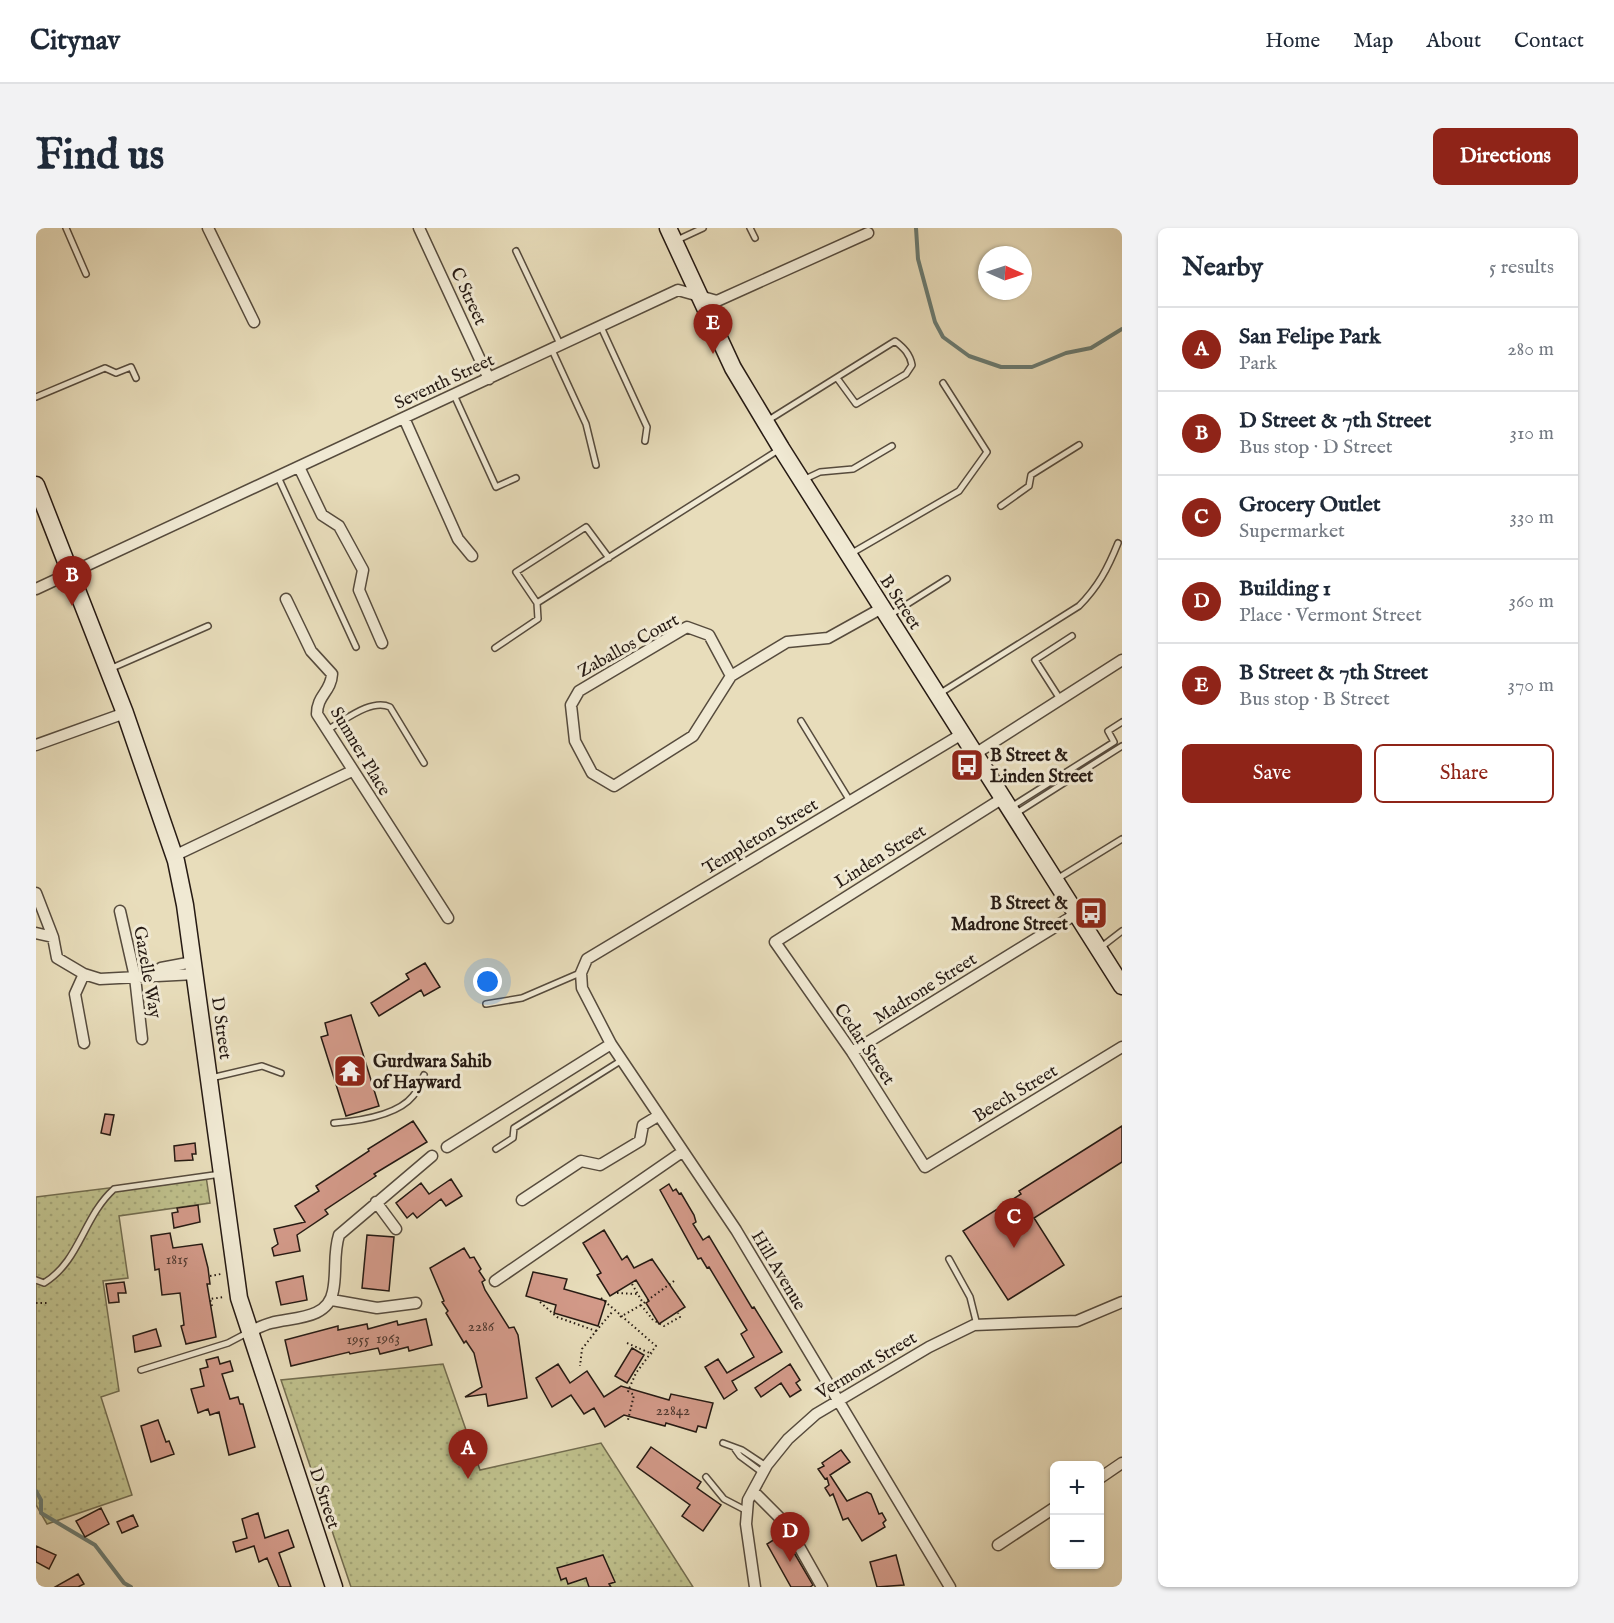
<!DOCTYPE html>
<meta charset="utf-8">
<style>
:root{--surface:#fff;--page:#f2f2f3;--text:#1f2937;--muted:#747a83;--line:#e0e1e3;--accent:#8f2418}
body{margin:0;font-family:"IM FELL English",serif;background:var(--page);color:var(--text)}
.controls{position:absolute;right:18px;bottom:18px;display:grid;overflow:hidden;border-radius:9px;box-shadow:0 2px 4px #0004}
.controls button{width:54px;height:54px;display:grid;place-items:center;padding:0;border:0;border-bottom:2px solid var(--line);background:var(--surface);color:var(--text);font:30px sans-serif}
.compass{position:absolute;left:942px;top:18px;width:54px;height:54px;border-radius:50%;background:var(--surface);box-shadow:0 2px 4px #0004;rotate:93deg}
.you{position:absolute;left:452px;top:754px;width:21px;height:21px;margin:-15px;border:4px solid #fff;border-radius:50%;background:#1a73e8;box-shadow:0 0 0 9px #1a73e833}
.badge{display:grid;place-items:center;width:39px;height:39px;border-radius:50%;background:var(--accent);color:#fff;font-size:20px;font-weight:700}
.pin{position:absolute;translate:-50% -50px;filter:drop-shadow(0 2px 3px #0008)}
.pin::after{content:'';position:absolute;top:32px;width:21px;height:18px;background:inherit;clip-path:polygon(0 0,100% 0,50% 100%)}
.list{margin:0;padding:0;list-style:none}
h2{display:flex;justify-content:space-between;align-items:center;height:78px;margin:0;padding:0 24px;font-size:26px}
h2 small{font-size:20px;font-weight:400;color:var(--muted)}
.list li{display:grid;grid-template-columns:39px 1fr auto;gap:18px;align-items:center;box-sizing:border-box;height:84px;padding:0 24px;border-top:2px solid var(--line)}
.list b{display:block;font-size:22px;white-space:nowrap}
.list p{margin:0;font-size:20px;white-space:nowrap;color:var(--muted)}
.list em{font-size:20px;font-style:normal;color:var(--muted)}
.actions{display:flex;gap:12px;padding:18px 24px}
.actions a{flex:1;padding:14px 0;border:2px solid var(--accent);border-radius:9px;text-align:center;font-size:21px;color:var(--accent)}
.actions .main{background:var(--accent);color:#fff}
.map{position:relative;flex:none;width:1086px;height:1359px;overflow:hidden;border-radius:9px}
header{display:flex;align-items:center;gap:36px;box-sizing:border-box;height:84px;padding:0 30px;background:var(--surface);border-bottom:2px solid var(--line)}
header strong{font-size:28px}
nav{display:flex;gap:33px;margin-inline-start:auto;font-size:21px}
.intro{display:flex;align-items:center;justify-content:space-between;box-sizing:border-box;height:144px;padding:0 36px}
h1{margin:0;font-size:42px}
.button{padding:15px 27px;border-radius:9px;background:var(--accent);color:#fff;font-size:21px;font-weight:700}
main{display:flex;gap:36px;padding:0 36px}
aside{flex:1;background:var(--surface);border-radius:9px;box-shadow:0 2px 4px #0004}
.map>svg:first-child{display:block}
.grass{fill:url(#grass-dots);stroke:#726c4f;stroke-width:1.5}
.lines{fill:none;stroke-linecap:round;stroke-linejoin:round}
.stream{stroke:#6a7b72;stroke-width:4}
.building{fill:#d29988;stroke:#261a13;stroke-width:1.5}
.lane-casing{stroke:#564b3d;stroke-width:8}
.street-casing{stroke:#564b3d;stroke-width:13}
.secondary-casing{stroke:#261a13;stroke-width:19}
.path{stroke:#261a13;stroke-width:2;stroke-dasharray:1.5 3;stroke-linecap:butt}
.lane{stroke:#f0e9d3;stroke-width:5}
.street{stroke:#f0e9d3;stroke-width:10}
.secondary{stroke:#f0e9d3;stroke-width:16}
.labels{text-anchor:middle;stroke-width:6;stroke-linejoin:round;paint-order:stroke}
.number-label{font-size:15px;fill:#513a30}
.street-label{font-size:18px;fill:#261a13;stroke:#f0e9d3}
.poi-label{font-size:18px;font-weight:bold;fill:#261a13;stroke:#f0e9d3;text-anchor:start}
</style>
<header>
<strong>Citynav</strong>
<nav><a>Home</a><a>Map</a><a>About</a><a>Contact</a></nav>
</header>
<div class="intro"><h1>Find us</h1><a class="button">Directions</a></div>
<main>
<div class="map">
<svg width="1086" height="1359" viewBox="0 0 1086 1359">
<defs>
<pattern id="grass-dots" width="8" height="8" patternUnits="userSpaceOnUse" patternTransform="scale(1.5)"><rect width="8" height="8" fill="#bebf8b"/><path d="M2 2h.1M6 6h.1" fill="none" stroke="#a3a477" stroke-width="1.8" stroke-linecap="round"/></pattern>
</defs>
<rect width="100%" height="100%" fill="#e8ddbb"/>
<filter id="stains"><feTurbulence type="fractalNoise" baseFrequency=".00333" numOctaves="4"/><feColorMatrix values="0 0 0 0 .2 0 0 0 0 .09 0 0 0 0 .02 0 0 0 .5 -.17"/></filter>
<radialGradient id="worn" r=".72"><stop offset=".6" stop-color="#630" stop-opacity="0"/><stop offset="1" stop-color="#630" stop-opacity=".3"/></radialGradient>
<path class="grass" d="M170,948L174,975L83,988L92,1050L67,1053L83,1163L65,1169L96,1267L11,1296L0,1277V969Z
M407,1136L444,1242L565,1215L657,1359H315L245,1152Z"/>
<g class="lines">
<path class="stream" d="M880,0L882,31L899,94L907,109L933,128L965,139H996L1030,125L1055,120L1086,101
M0,1263L5,1272V1285L59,1317L88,1355L95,1359"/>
</g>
<path class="building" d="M389,735L404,759L388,768L385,762L343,788L335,775L373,751L370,746Z
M315,787L343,878L310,888L285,809L292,807L289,795Z
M69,886L78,887L74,907L65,905Z
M377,893L391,914L338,946L340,948L289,982L292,986L261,1007L264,1023L238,1028L236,1020L242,1016L238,1001L269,994L259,978L283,963L280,958L333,923L332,921Z
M1086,898V934L998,990L1028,1037L972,1072L927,1003L985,966L983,963Z
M159,915L160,926H156L157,932L139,933L138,918Z
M415,951L426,968L410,978L405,971L381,990L377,985L371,990L360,975L385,955L393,966Z
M633,956L637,963L640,961L643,966L645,965L658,987L660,994L657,996L667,1012L673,1008L716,1080L718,1079L746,1124L696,1153L701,1162L688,1171L669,1139L682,1131L691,1145L718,1129L705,1106L711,1102L673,1039L671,1040L665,1030L662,1031L624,962Z
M162,977L164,994L138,1000L136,985L142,984L141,980Z
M568,1002L586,1032L591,1028L598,1040L616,1031L649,1079L623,1096L610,1075L613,1073L600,1052L574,1068L561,1047L565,1045L547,1015Z
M134,1005L137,1020L166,1016L172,1040L174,1056H171L180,1109L150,1116L145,1098L148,1097L144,1065L126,1067L123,1041L119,1042L115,1008Z
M331,1007L358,1009L353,1063L326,1060Z
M428,1020L434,1030L438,1029L445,1041L443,1043L449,1052L446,1054L449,1062L473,1100L478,1099L482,1107L491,1170L452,1178L450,1166L429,1169L446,1159L438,1125L430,1113L428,1115L410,1085L412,1083L406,1074L408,1073L394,1040Z
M497,1044L531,1051L528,1061L570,1073L562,1098L518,1085L520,1077L490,1068Z
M267,1048L271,1072L245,1077L240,1054Z
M88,1054L90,1065H82L83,1074L73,1075L70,1056Z
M390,1091L396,1117L373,1123L372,1119L344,1126L342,1120L314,1126L313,1124L255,1138L249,1112L302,1098V1102L331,1096L332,1101L361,1093L362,1097Z
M120,1101L125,1118L99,1124L97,1108Z
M596,1120L608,1127L591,1155L579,1148Z
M182,1129L184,1136L194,1133L197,1143L186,1146L194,1171L202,1169L204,1176H207L219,1219L193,1227L183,1184L174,1187L172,1181L162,1185L155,1161L168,1158L164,1141L172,1139L170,1132Z
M522,1136L534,1155L551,1143L568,1169L585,1158L633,1172L635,1166L677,1175L670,1200L662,1198L660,1204L630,1195L629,1198L588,1187L569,1199L558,1180L548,1186L535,1167L516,1179L500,1150Z
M754,1136L764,1152L760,1155L765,1162L754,1169L745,1155L725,1169L719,1160Z
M122,1192L130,1214L133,1213L138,1226L115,1234L105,1198Z
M615,1219L665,1254L661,1260L685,1277L667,1303L646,1288L654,1277L601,1239Z
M805,1222L814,1234L794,1247L807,1267L811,1273L831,1264L835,1266L843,1286L846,1285L850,1292L847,1295L849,1299L826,1313L812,1290L807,1292L797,1266L794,1268L789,1260L793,1257L791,1250L789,1251L782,1241L788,1238L786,1235Z
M65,1280L73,1296L49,1309L40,1293Z
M222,1285L229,1310L252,1302L258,1319L243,1325L255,1359H243L231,1330L223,1334L218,1318L200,1324L197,1314L211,1310L206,1291Z
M97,1287L102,1298L86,1305L81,1294Z
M747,1306L777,1357L774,1359H755L731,1316Z
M0,1318L20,1327L13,1341L0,1334Z
M567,1327L579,1354L573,1356L575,1359H553L550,1350L532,1356L530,1350L525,1352L521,1340Z
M860,1327L868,1357L841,1359L834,1334Z
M42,1346L48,1356L42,1359H19Z"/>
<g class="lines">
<defs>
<path id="lane" d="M30,0L50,46
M714,0L719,10
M639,13L667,0
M480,23L524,116
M565,99L611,199L609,213
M516,122L550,196L560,237
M418,167L460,259L480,250
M0,169L69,140L80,145L95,139L100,150
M731,193L859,113C868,120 874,126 876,137L870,146L820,176L801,150
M242,249L320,419
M767,252L784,244L817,241L856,218
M965,278L993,258L995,247L1043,217
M816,325L923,263L951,224L907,155
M501,375L480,344L550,299L573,330
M854,387L911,351
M459,420L502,391L501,375L744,221
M76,440L172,398
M903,466L1043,378C1062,359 1072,340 1082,315
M1024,471L999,432L1036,408
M765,493L814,573
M291,502C308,493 335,470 354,479L388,535
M975,579L1078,514L1072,503L1086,494
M979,586L1086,518
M1021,651L1086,611
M1064,720L1086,703
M450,776L486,770L544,745
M175,850L226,838L245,845
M298,895C322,893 361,888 377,868C382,862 385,853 388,847
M460,921L477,910L478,900L586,832
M913,1031L934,1069L941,1097
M0,1052L8,1055C44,1033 47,989 78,961L185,946
M105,1142L192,1115L211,1105
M687,1215L706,1222L730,1238
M699,1221L704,1228L727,1245
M670,1249L688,1271L711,1283"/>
<path id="street" d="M172,0L218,94
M383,0L453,151
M368,190L422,311L436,328
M263,239L286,287L303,298L327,342L323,362L346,415
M0,361L642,62L681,73L832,5
M250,371L275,423L296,446C295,464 281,467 281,486L412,690
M651,399L673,407L695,448L657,508L578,558L556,545L539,513L535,477L543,463Z
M695,448L751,414L792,410L846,380
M0,517L89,485
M939,526L1086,432
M967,570L739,714L816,824L889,939L1086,819
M138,628L316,543
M0,665L17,709
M84,683L99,749L106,811
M0,705L17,709L21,730L48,746L64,751L159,746
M48,746L39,766L48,815
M118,746L125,740L157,734
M816,824L1040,686
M411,919L575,816
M486,972L545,933L564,937L604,913L607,897L622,888
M340,974L360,1001
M459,1053L646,924
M296,1072L341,1080L380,1075
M213,1104C220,1101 227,1097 235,1095C257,1089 292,1092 297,1063C301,1044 297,1026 303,1007L396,928
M1064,1250L1086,1235
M717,1263L751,1297L786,1359
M962,1317L1018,1280
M719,1359L710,1296L712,1272L731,1237L752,1211L780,1186L893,1119L938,1097L1041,1093L1086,1074
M914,1359L700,1002L575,816L546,760L545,745L551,731L926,506"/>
<path id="secondary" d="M632,0L697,140L745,220L1086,758
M0,257L89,485L140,633L149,677L203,1070L298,1359"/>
</defs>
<use href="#lane" class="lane-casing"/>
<use href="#street" class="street-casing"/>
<use href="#secondary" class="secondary-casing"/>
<path class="path" d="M174,1048L185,1046
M638,1053L605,1077L617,1092L628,1098L644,1089L642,1085
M596,1056L607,1075
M581,1065L602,1066
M565,1070L620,1118L600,1145L592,1163L598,1167L592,1192
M504,1074L521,1089L560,1103L546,1121L544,1138
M0,1075H12
M176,1078L174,1071L188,1069
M584,1089L605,1077
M560,1103L577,1083
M591,1115L616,1126"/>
<use href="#lane" class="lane"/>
<use href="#street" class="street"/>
<use href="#secondary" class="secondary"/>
</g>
<defs>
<symbol id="bus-square" viewBox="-11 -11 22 22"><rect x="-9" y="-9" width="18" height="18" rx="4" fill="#8f2418" stroke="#f0e9d3"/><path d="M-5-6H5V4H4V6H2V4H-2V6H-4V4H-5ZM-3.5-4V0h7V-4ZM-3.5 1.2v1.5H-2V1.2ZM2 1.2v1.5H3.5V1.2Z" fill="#fff"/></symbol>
<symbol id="temple-square" viewBox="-11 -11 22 22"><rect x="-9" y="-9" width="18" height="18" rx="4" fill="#8f2418" stroke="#f0e9d3"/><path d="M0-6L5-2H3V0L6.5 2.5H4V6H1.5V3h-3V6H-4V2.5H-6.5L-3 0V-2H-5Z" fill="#fff"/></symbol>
</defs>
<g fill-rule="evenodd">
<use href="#bus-square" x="912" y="518" width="38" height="38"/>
<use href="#bus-square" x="1036" y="666" width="38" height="38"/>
<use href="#temple-square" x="295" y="824" width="38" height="38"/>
</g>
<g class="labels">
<g class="number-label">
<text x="141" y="1036">1815</text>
<text x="445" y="1103">2286</text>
<text x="352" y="1115">1963</text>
<text x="322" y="1116">1955</text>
<text x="637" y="1187">22842</text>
</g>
<g class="street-label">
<text transform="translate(433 68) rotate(65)" y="6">C Street</text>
<text transform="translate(408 153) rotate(-25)" y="6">Seventh Street</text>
<text transform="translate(865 374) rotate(57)" y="6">B Street</text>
<text transform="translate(592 417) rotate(-29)" y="6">Zaballos Court</text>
<text transform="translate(325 523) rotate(59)" y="6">Sumner Place</text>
<text transform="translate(724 608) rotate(-31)" y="6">Templeton Street</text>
<text transform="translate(844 628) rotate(-32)" y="6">Linden Street</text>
<text transform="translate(112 744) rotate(80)" y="6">Gazelle Way</text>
<text transform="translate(889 760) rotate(-32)" y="6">Madrone Street</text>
<text transform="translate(186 800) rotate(82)" y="6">D Street</text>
<text transform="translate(829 816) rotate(56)" y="6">Cedar Street</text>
<text transform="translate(979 865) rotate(-31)" y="6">Beech Street</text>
<text transform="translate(743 1042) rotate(59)" y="6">Hill Avenue</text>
<text transform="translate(830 1137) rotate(-31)" y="6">Vermont Street</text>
<text transform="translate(289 1270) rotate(72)" y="6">D Street</text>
</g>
<g class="poi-label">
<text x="954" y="533">B Street &amp;<tspan x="954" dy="21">Linden Street</tspan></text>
<text x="1032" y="681" text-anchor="end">B Street &amp;<tspan x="1032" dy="21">Madrone Street</tspan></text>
<text x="337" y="839">Gurdwara Sahib<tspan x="337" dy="21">of Hayward</tspan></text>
</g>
</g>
<rect width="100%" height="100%" filter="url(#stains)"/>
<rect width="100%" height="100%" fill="url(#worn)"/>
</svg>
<div class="controls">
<button>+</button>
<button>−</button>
</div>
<svg class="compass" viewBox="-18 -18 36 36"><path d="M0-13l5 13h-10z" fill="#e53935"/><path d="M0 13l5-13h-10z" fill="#747a83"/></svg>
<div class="you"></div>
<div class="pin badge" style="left:432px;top:1251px">A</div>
<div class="pin badge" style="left:36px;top:378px">B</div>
<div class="pin badge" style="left:978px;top:1020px">C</div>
<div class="pin badge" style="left:754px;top:1334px">D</div>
<div class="pin badge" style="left:677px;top:126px">E</div>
</div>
<aside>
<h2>Nearby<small>5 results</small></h2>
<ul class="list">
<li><span class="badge">A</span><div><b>San Felipe Park</b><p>Park</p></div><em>280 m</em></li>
<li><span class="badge">B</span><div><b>D Street &amp; 7th Street</b><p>Bus stop · D Street</p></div><em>310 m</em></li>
<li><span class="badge">C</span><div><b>Grocery Outlet</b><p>Supermarket</p></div><em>330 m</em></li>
<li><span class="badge">D</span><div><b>Building 1</b><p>Place · Vermont Street</p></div><em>360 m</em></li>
<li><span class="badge">E</span><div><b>B Street &amp; 7th Street</b><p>Bus stop · B Street</p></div><em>370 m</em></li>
</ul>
<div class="actions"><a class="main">Save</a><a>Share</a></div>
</aside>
</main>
